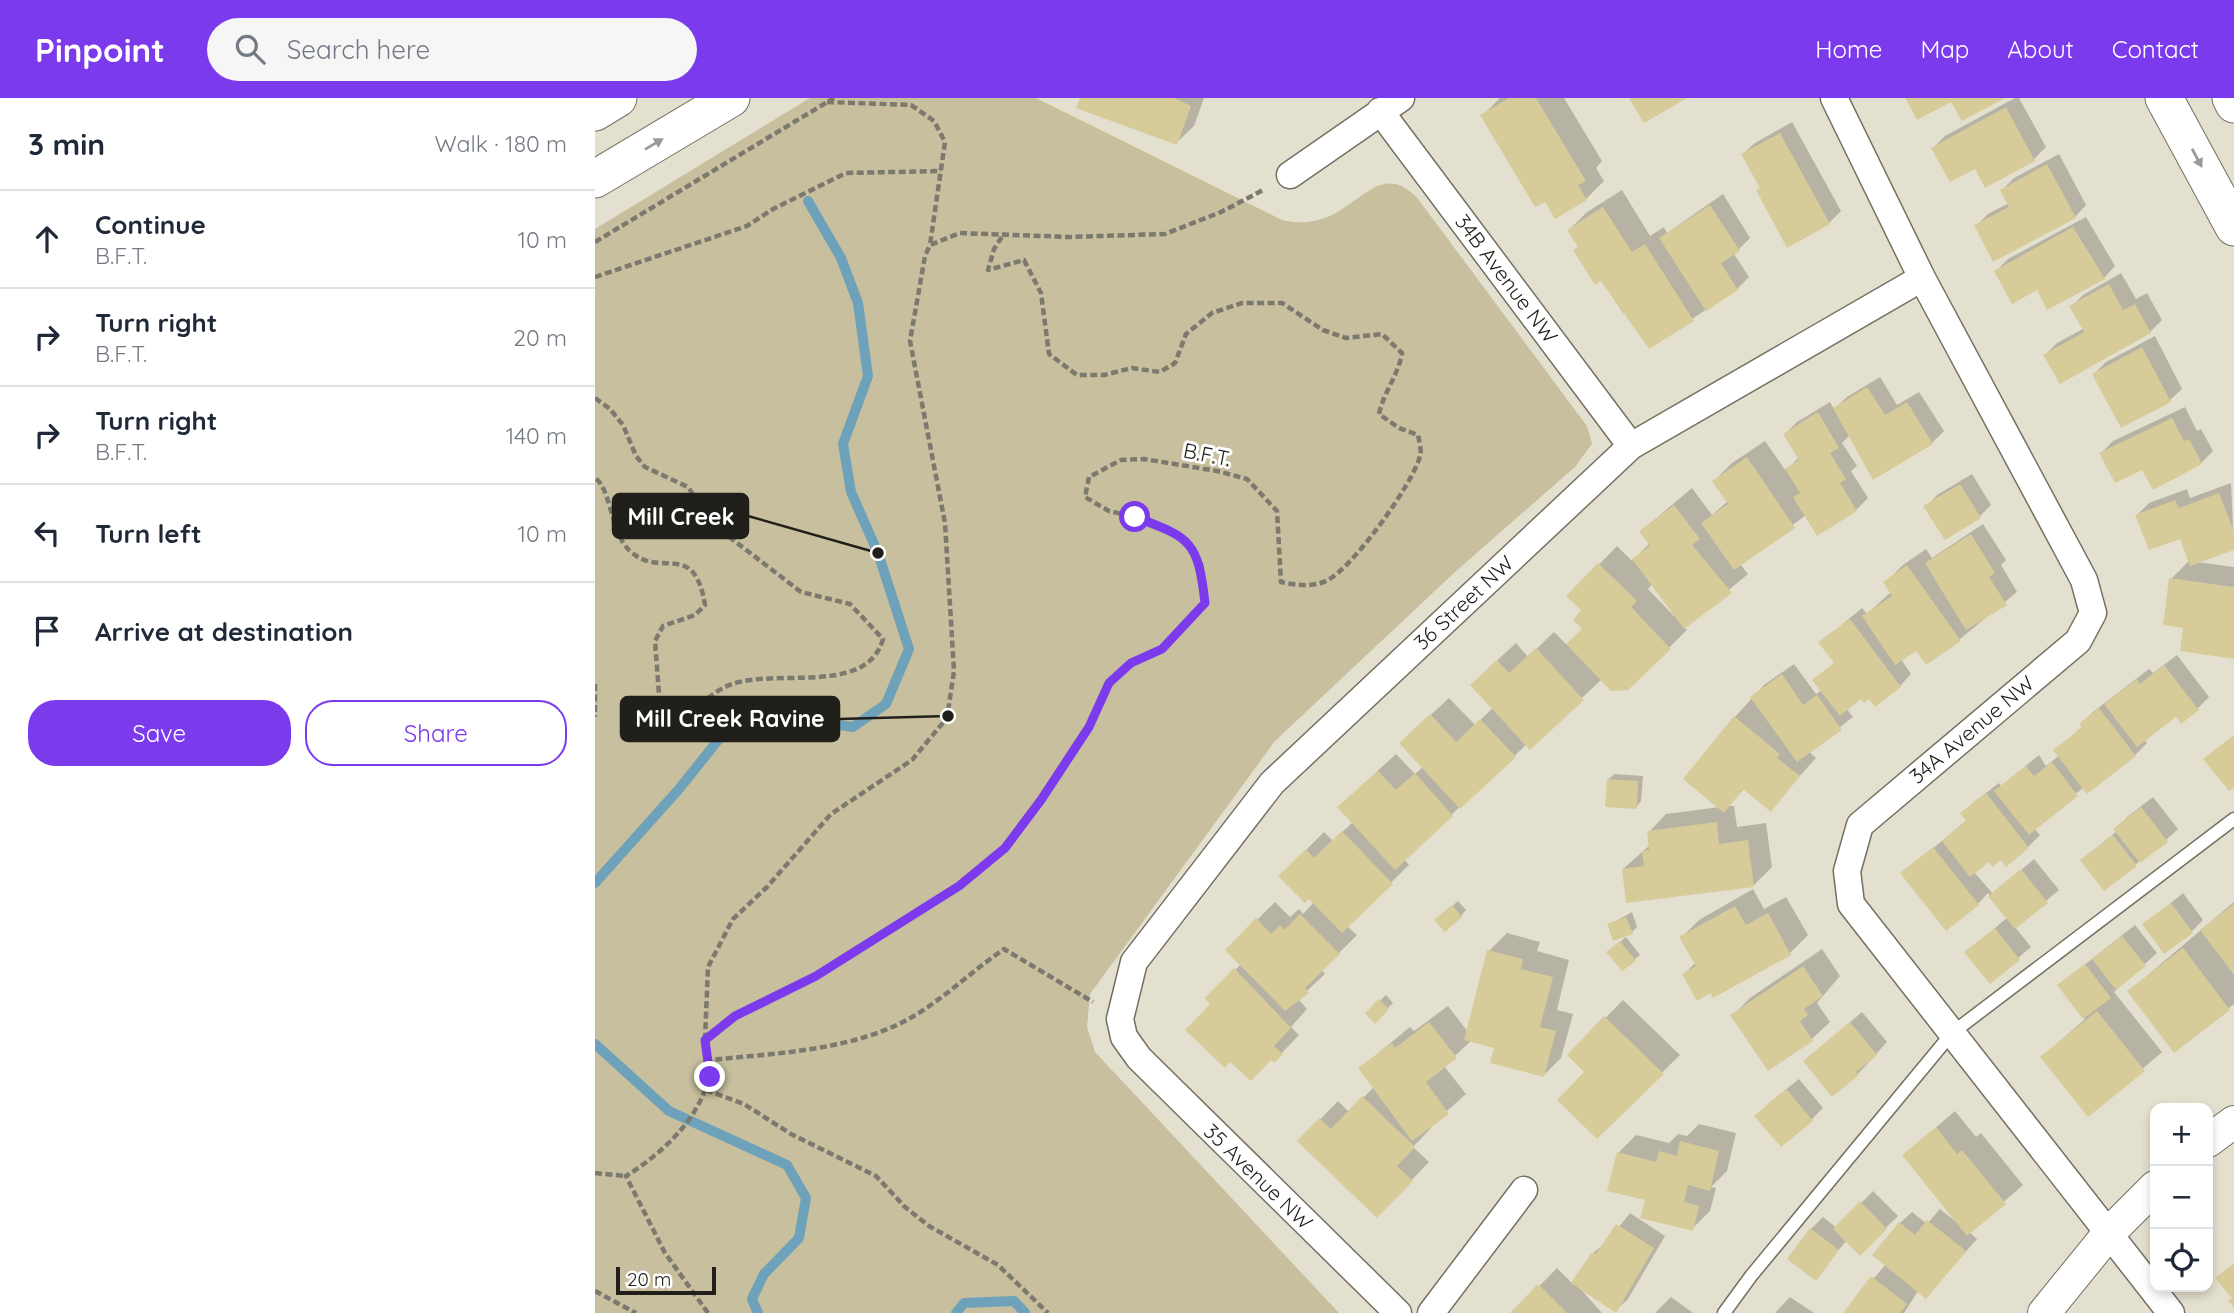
<!DOCTYPE html>
<meta charset="utf-8">
<style>
:root{--surface:#fff;--page:#f6f6f7;--text:#1f2937;--muted:#747a83;--line:#e0e1e3;--accent:#7c3aed}
body{margin:0;font-family:Quicksand,sans-serif;background:var(--page);color:var(--text)}
.controls{position:absolute;right:21px;bottom:21px;display:grid;overflow:hidden;border-radius:14px;box-shadow:0 4px 10px #0003}
.controls button{width:63px;height:63px;display:grid;place-items:center;padding:0;border:0;border-bottom:2px solid var(--line);background:var(--surface);color:var(--text);font:35px sans-serif}
.scale{position:absolute;left:21px;bottom:18px;width:100px;box-sizing:border-box;padding-left:7px;border:4px solid #211f1a;border-top:0;font-size:19px;line-height:24px;white-space:nowrap;color:#211f1a;-webkit-text-stroke:5px #fff;paint-order:stroke}
.stop{position:absolute;width:21px;height:21px;margin:-16px;border:5px solid #7c3aed;border-radius:50%;background:#fff}
.stop.end{background:#7c3aed;border-color:#fff;box-shadow:0 2px 7px #0008}
.list{margin:0;padding:0;list-style:none}
h2{display:flex;justify-content:space-between;align-items:center;height:91px;margin:0;padding:0 28px;font-size:30px}
h2 small{font-size:23px;font-weight:400;color:var(--muted)}
.list li{display:grid;grid-template-columns:46px 1fr auto;gap:21px;align-items:center;box-sizing:border-box;height:98px;padding:0 28px;border-top:2px solid var(--line)}
.list b{display:block;font-size:26px;white-space:nowrap}
.list p{margin:0;font-size:23px;white-space:nowrap;color:var(--muted)}
.list em{font-size:23px;font-style:normal;color:var(--muted)}
.actions{display:flex;gap:14px;padding:21px 28px}
.actions a{flex:1;padding:16px 0;border:2px solid var(--accent);border-radius:28px;text-align:center;font-size:24px;color:var(--accent)}
.actions .main{background:var(--accent);color:#fff}
.icon{flex:none;width:38px;height:38px;fill:none;stroke:currentColor;stroke-width:2;stroke-linecap:round;stroke-linejoin:round}
.map{position:relative;flex:none;width:1639px;height:1215px;overflow:hidden}
header{display:flex;align-items:center;gap:42px;box-sizing:border-box;height:98px;padding:0 35px;background:var(--accent);color:#fff}
header strong{font-size:33px}
nav{display:flex;gap:38px;margin-inline-start:auto;font-size:24px}
.search{width:490px;height:63px;background:var(--page);display:flex;align-items:center;gap:18px;box-sizing:border-box;padding:0 24px;border-radius:38px;color:var(--muted);font-size:26px}
main{display:flex}
aside{flex:1;background:var(--surface)}
.map>svg:first-child{display:block}
.green{fill:#c7bf9d}
.shadow{fill:#0003;fill-rule:evenodd}
.lines{fill:none;stroke-linecap:round;stroke-linejoin:round}
.stream{stroke:#6da2ba;stroke-width:10}
.building{fill:#d7cb99}
.service-casing{stroke:#747062;stroke-width:15}
.minor-casing{stroke:#747062;stroke-width:29}
.tertiary-casing{stroke:#747062;stroke-width:34}
.secondary-casing{stroke:#747062;stroke-width:39}
.path{stroke:#7c796e;stroke-width:4.5;stroke-dasharray:7 3.5;stroke-linecap:butt}
.service{stroke:#fff;stroke-width:12}
.minor{stroke:#fff;stroke-width:26}
.tertiary{stroke:#fff;stroke-width:32}
.secondary{stroke:#fff;stroke-width:37}
.oneway{fill:#9b9a98}
.route{stroke:#7c3aed;stroke-width:9}
.labels{text-anchor:middle;stroke-width:6;stroke-linejoin:round;paint-order:stroke}
.street-label{font-size:21px;fill:#211f1a;stroke:#fff}
.leader{fill:none;stroke:#211f1a;stroke-width:2.5}
.callout-dot{fill:#211f1a;stroke:#fff;stroke-width:2.5}
.callout{fill:#211f1a;stroke:#211f1a;stroke-width:2.5}
.callout-label{font-size:23px;text-anchor:middle;font-weight:bold;fill:#fff}
</style>
<header>
<strong>Pinpoint</strong>
<div class="search"><svg class="icon" aria-label="search" viewBox="0 0 24 24"><circle cx="10" cy="10" r="6"/><path d="M15 15l6 6"/></svg>Search here</div>
<nav><a>Home</a><a>Map</a><a>About</a><a>Contact</a></nav>
</header>
<main>
<aside>
<h2>3 min<small>Walk · 180 m</small></h2>
<ul class="list">
<li><svg class="icon" aria-label="ahead" viewBox="0 0 24 24"><path d="M12 20V5M6 11l6-6 6 6"/></svg><div><b>Continue</b><p>B.F.T.</p></div><em>10 m</em></li>
<li><svg class="icon" aria-label="right" viewBox="0 0 24 24"><path d="M7 20v-9h11M14 6l5 5-5 5"/></svg><div><b>Turn right</b><p>B.F.T.</p></div><em>20 m</em></li>
<li><svg class="icon" aria-label="right" viewBox="0 0 24 24"><path d="M7 20v-9h11M14 6l5 5-5 5"/></svg><div><b>Turn right</b><p>B.F.T.</p></div><em>140 m</em></li>
<li><svg class="icon" aria-label="left" viewBox="0 0 24 24"><path d="M17 20v-9H6M10 6l-5 5 5 5"/></svg><div><b>Turn left</b></div><em>10 m</em></li>
<li><svg class="icon" aria-label="arrive" viewBox="0 0 24 24"><path d="M6 21V4h12l-3 4 3 4H6"/></svg><div><b>Arrive at destination</b></div></li>
</ul>
<div class="actions"><a class="main">Save</a><a>Share</a></div>
</aside>
<div class="map">
<svg width="1639" height="1215" viewBox="0 0 1639 1215">
<rect width="100%" height="100%" fill="#e4e0cf"/>
<path class="green" d="M215,0H441L687,122C703,126 719,125 735,118C768,103 789,64 823,101L992,328L997,346L980,369L860,474L680,643L495,896L492,929L500,954L744,1215H0V131Z"/>
<path class="shadow" d="M487,0H609L599,28L581,45Z
M905,0H969L1007,63L1001,70L1009,83L991,101L887,18Z
M1420,0H1424L1451,49L1439,61L1390,87L1381,68L1338,50L1350,38Z
M1197,24L1246,113L1234,125L1166,89L1148,56L1160,45Z
M1464,56L1491,107L1480,119L1381,128L1393,116L1414,105L1407,92L1419,80Z
M1027,92L1055,138L1069,129L1072,135L1128,96L1155,140L1139,156L1154,179L1142,191L1055,249L1032,213L1028,215L974,132L992,114Z
M1491,119L1520,168L1509,180L1401,173L1413,161Z
M1526,175L1541,201L1552,195L1567,222L1555,234L1465,284L1450,257L1462,245L1488,231L1476,209L1488,197Z
M1560,238L1587,291L1575,302L1526,328L1499,276L1511,264Z
M1285,279L1302,307L1324,294L1349,333L1337,345L1255,337L1247,345L1262,368L1256,373L1273,400L1261,412L1211,417L1145,466L1153,476L1089,529L1092,532L1033,590L1007,581L935,649L932,646L809,761L814,767L752,828L762,837L727,872L730,876L703,901L712,911L696,929L704,937L679,963L613,900L646,866L632,852L680,804L695,819L704,811L708,816L719,804L685,778L729,734L738,743L758,724L762,692L801,656L820,676L828,669L824,628L854,600L880,627L898,610L895,569L921,545L933,559L959,534L972,547L989,530V512L974,498L1022,448L1037,463L1055,445L1046,433L1097,390L1117,417L1133,403L1119,383L1137,365L1170,343L1191,373L1204,359L1190,336L1202,324L1235,304L1239,311L1252,299ZM1057,486L1080,516L1079,518L1053,491Z
M1590,309L1602,333L1606,331L1618,353L1606,365L1548,369L1506,355L1518,343Z
M1377,376L1396,407L1384,419L1331,409L1342,397Z
M1636,385L1639,450L1601,464L1639,469V559L1587,552L1590,528L1576,481L1595,462L1587,438L1542,417L1554,405L1592,391L1595,400Z
M1388,426L1411,462L1406,467L1422,494L1365,541L1331,564L1322,550L1306,561L1316,576L1305,588L1267,599L1251,610L1258,619L1214,654L1221,660L1175,711L1150,690L1133,708H1139L1142,729L1171,725L1177,769L1159,787L1028,771L1055,747L1054,734L1071,716L1125,709L1140,619L1169,587L1199,566L1221,596L1227,592L1220,582L1240,564L1226,544L1267,510L1272,516L1296,494L1290,485L1308,467L1331,451L1337,460Z
M1582,557L1614,599L1602,611L1581,617L1549,641L1552,645L1540,657L1493,694L1489,689L1439,730L1445,737L1433,749L1394,762L1379,774L1398,796L1439,761L1464,792L1420,829L1436,849L1395,884L1372,854L1413,819L1393,795L1383,806L1308,775L1372,722L1368,716L1379,704L1404,685L1406,688L1444,657L1451,668L1465,657L1461,652L1488,628L1486,626L1498,614L1554,571L1558,575Z
M1019,676L1048,678L1046,703L1041,709L1013,682Z
M1558,699L1583,731L1571,742L1541,766L1487,762L1522,733L1532,719Z
M1158,791L1169,811L1191,799L1213,837L1195,855L1119,897L1089,876L1101,864L1087,839L1104,822Z
M1588,795L1608,822L1596,834L1550,826Z
M863,803L871,812L866,818L847,817Z
M1639,804V906L1579,953L1534,893Z
M1037,814L1042,829L1037,834L1014,827Z
M1540,827L1562,855L1519,894L1567,954L1494,1017L1447,959L1490,921L1464,887Z
M912,835L945,844L942,853L974,862L962,912L978,916L966,960L948,978L901,948L877,942L849,968L871,996L835,1028L836,1030L818,1049L834,1064L782,1118L704,1043L743,1003L754,1014L779,989L765,970L815,929L819,933L853,908L873,934L894,853Z
M1031,839L1045,857L1039,862L1019,849Z
M1227,851L1245,878L1222,905L1235,924L1217,941L1137,918L1155,900Z
M791,897L798,905L780,923L772,915Z
M1028,902L1085,957L1002,1038L991,974L974,957Z
M1267,914L1292,944L1263,976L1238,997L1210,963Z
M1204,981L1228,1010L1216,1022L1173,1006Z
M1360,1013L1381,1039L1386,1035L1428,1087L1374,1134L1382,1141L1331,1199L1323,1193L1309,1215H1250L1291,1166L1305,1125L1317,1114L1332,1126L1345,1111L1360,1123L1309,1057Z
M1104,1026L1141,1035L1132,1073L1116,1089L1121,1090L1115,1113L1097,1131L1052,1101L1023,1055L1041,1037L1074,1045L1083,1036L1092,1038Z
M1278,1093L1303,1118L1265,1155L1252,1142L1220,1180L1216,1131L1228,1119L1242,1130Z
M1035,1115L1070,1138L1033,1201L1021,1212L981,1186L1007,1215H918L962,1170L978,1186L998,1155L1012,1144Z
M1076,1199L1098,1215H1060Z
M1195,1199L1219,1215H1180Z"/>
<g class="lines">
<path class="stream" d="M0,785L84,691L128,636L188,619L258,629L291,606L314,551L283,455L256,394L248,346L273,278L263,205L246,160L213,103
M0,946L74,1013L192,1067L211,1100L204,1140L169,1176L157,1201L163,1215
M361,1215L369,1205L419,1203L430,1215"/>
</g>
<path class="building" d="M485,0H579L596,8L582,47L481,10Z
M914,0H941L991,83L983,87L992,102L960,121L950,104L940,109L885,17Z
M1034,0H1092L1049,25Z
M1310,0H1410L1367,23L1356,4L1322,22Z
M1411,9L1440,63L1390,90L1380,71L1355,84L1336,50Z
M1185,35L1235,126L1192,150L1161,92L1165,90L1146,56Z
M1452,66L1481,120L1398,164L1379,127L1414,109L1405,92Z
M1115,107L1145,153L1126,165L1143,192L1111,213L1064,140Z
M1008,109L1037,154L1050,146L1099,223L1054,251L1006,183L1000,187L978,152L983,149L972,132Z
M1478,129L1510,181L1452,212L1442,192L1417,206L1399,173Z
M1514,186L1528,212L1540,206L1556,235L1465,286L1448,257L1489,234L1474,208Z
M1547,249L1576,304L1526,330L1497,276Z
M1272,289L1290,317L1312,304L1338,346L1278,382L1238,310Z
M1223,314L1244,350L1235,355L1251,381L1245,385L1262,413L1222,438L1198,399L1205,395L1190,371L1204,362L1188,336Z
M1577,320L1589,343L1594,341L1607,366L1558,392L1547,372L1520,385L1504,355Z
M1152,359L1200,430L1139,472L1106,425L1133,406L1117,383Z
M1365,386L1386,420L1350,442L1328,408Z
M1624,395L1639,434V452L1595,468L1585,441L1554,452L1540,417L1580,402L1584,410Z
M1079,407L1105,441L1097,447L1137,495L1089,531L1037,461L1055,448L1044,433Z
M1376,436L1400,475L1394,479L1412,507L1371,532L1330,465Z
M1003,465L1042,503L1036,509L1076,551L1033,592L1016,593L971,546L987,531L978,522L986,512L971,498Z
M1312,467L1366,543L1331,567L1321,553L1300,567L1267,518L1297,498L1288,484Z
M1574,480L1639,489V561L1585,553L1588,530L1568,527Z
M1255,521L1306,589L1280,609L1274,601L1269,605L1266,601L1245,618L1217,582L1239,565L1223,544Z
M941,550L989,602L935,652L875,587L902,562L914,575Z
M1569,567L1604,612L1586,626L1581,619L1542,649L1509,606L1542,581L1545,586Z
M1187,576L1208,607L1222,597L1247,632L1202,664L1155,599Z
M1504,610L1541,658L1492,696L1458,652L1487,630L1484,626Z
M835,616L861,644L885,621L921,659L865,711L804,645Z
M1139,618L1185,656L1182,660L1205,678L1176,714L1148,691L1129,715L1088,681Z
M1639,637V690L1634,693L1608,661Z
M1457,664L1483,698L1434,737L1399,693L1431,668L1439,678Z
M783,673L801,692L820,675L858,718L800,772L742,709Z
M1012,681L1043,683L1042,711L1010,709Z
M1391,695L1434,750L1411,769L1406,762L1397,769L1394,764L1375,779L1347,743L1371,723L1365,715Z
M1546,709L1573,744L1545,765L1518,731Z
M1122,724L1124,746L1153,742L1159,789L1031,805L1027,771L1049,768L1047,753L1054,752L1052,733Z
M747,733L798,786L747,835L714,801L710,805L683,778L711,751L719,760Z
M1518,737L1542,768L1509,793L1485,762Z
M1338,749L1384,807L1351,833L1305,775Z
M1426,771L1453,805L1420,831L1393,798Z
M1576,805L1598,835L1569,856L1547,826Z
M1639,806V877L1605,832Z
M857,807L867,819L850,834L839,822Z
M1140,808L1151,827L1173,815L1196,857L1118,900L1115,895L1102,903L1087,876L1101,868L1084,839Z
M705,816L745,856L710,890L714,895L690,913L630,852L661,820L676,836L685,827L689,832Z
M1031,819L1038,836L1018,843L1012,826Z
M1400,830L1425,862L1395,886L1369,854Z
M1527,838L1551,868L1521,892L1497,861Z
M1025,843L1041,863L1027,873L1011,854Z
M1588,850L1635,912L1579,955L1532,893Z
M892,852L928,861L926,871L958,879L945,929L961,933L949,979L895,965L899,950L869,942Z
M1490,866L1516,900L1488,921L1462,887Z
M1208,868L1228,898L1209,911L1213,917L1205,923L1218,943L1173,973L1135,917Z
M639,870L696,930L679,948L688,956L679,965L676,962L656,983L635,964L630,970L590,932L615,906L610,900Z
M784,901L794,911L780,926L770,915Z
M1502,913L1550,973L1493,1019L1445,959Z
M1009,918L1069,976L1002,1041L962,1002L989,974L972,957Z
M834,924L862,960L831,984L854,1016L817,1043L763,970L797,945L800,950Z
M1255,924L1282,957L1261,974L1264,977L1237,999L1208,963Z
M1191,991L1218,1023L1186,1049L1159,1018Z
M767,998L820,1049L802,1068L818,1083L782,1120L702,1043L724,1020L736,1031Z
M1341,1029L1362,1056L1367,1052L1411,1106L1372,1138L1307,1057Z
M1085,1043L1124,1053L1115,1093L1093,1087L1089,1104L1104,1108L1098,1133L1045,1120L1050,1102L1012,1093L1022,1054L1061,1064L1064,1053L1082,1058Z
M1265,1103L1292,1131L1265,1158L1238,1131Z
M1332,1122L1371,1153L1331,1201L1277,1157L1304,1124L1320,1137Z
M1021,1126L1059,1150L1021,1215L976,1185L997,1154L1001,1156Z
M1215,1130L1244,1152L1221,1183L1192,1161Z
M1639,1165V1210L1633,1203L1637,1200L1620,1180Z
M1276,1178L1312,1206L1305,1215H1248Z
M943,1186L972,1215H915Z"/>
<g class="lines">
<defs>
<path id="service" d="M1129,1215L1156,1178L1357,935L1639,721"/>
<path id="minor" d="M1239,0L1327,180L1489,482L1498,515L1483,543L1265,727L1252,773L1256,806L1576,1215
M785,13L1036,348
M695,77L806,0
M803,1215L544,960L529,939L525,921L539,864L677,685L1036,348L1327,180
M836,1215L929,1092"/>
<path id="tertiary" d="M1613,1043L1639,1024
M1449,1215L1514,1135L1560,1089"/>
<path id="secondary" d="M1569,0L1639,129
M1636,0L1639,6
M0,14L23,0
M0,81L136,0"/>
</defs>
<use href="#service" class="service-casing"/>
<use href="#minor" class="minor-casing"/>
<use href="#tertiary" class="tertiary-casing"/>
<use href="#secondary" class="secondary-casing"/>
<path class="path" d="M232,4L316,7L339,23L350,44L335,147
M0,144L239,0
M0,179L152,128L178,111L251,75L346,73
M0,300L15,311L28,327L41,358L50,369L93,389L120,428L206,494L255,506L288,541C271,602 170,566 128,590C107,601 95,622 71,629L66,623L60,543L68,528L100,517L110,507C99,440 66,482 35,453C15,435 17,392 0,380
M0,586V619
M110,942L140,918L221,878L364,788L410,750L446,702L494,630L514,585L536,565L567,551L610,505L606,466L585,436L540,419L514,413L490,399L494,379L526,362L549,361L622,373L652,381L682,413L686,484C701,487 717,490 733,482C758,469 818,386 825,358C827,352 824,343 823,337L804,330L784,316C789,293 803,278 807,255L787,236L751,240L728,232L687,205H647L617,215L591,236L580,265L565,274L537,270L509,277H482L454,256L446,195L429,162L393,172L399,151L408,137
M115,962L110,942L113,869L138,821L172,789L236,716L317,662L352,620L359,573L350,425L315,243L330,158L335,147L365,135L473,139L570,136L626,114L670,91
M111,992L149,1006L196,1036L281,1078L310,1109L334,1128L403,1167L453,1215
M0,1075L31,1078
M0,1193L41,1215
M113,1215L70,1155L31,1078C70,1054 116,1011 115,962C182,955 259,953 319,918C349,900 380,871 409,851L498,904"/>
<use href="#service" class="service"/>
<use href="#minor" class="minor"/>
<use href="#tertiary" class="tertiary"/>
<use href="#secondary" class="secondary"/>
</g>
<defs><path id="oneway-solid" d="M-6-.8H1V-3.2L6.5 0L1 3.2V.8H-6Z" transform="scale(1.75)"/></defs>
<g class="oneway">
<use href="#oneway-solid" transform="translate(59 46) rotate(-31)"/>
<use href="#oneway-solid" transform="translate(1602 60) rotate(62)"/>
</g>
<g class="lines">
<path class="route" d="M115,979L110,942L140,918L221,878L364,788L410,750L446,702L494,629L514,585L536,565L567,551L610,505C603,443 596,440 540,419"/>
</g>
<g class="labels">
<g class="street-label">
<text transform="translate(911 181) rotate(53)" y="7">34B Avenue NW</text>
<text transform="translate(612 357) rotate(11)" y="7">B.F.T.</text>
<text transform="translate(869 505) rotate(-43)" y="7">36 Street NW</text>
<text transform="translate(1377 632) rotate(-40)" y="7">34A Avenue NW</text>
<text transform="translate(663 1079) rotate(44)" y="7">35 Avenue NW</text>
</g>
</g>
<path class="leader" d="M283 455L153 418M353 618L244 621"/>
<g class="callout-dot">
<circle cx="283" cy="455" r="7"/>
<circle cx="353" cy="618" r="7"/>
</g>
<g class="callout">
<rect x="18" y="396" width="135" height="44" rx="7"/>
<rect x="26" y="599" width="218" height="44" rx="7"/>
</g>
<g class="callout-label">
<text x="86" y="427">Mill Creek</text>
<text x="135" y="629">Mill Creek Ravine</text>
</g>
</svg>
<div class="controls">
<button>+</button>
<button>−</button>
<button><svg class="icon" aria-label="locate" viewBox="0 0 24 24"><circle cx="12" cy="12" r="6"/><path d="M12 2v4M12 18v4M2 12h4M18 12h4"/></svg></button>
</div>
<div class="scale">20 m</div>
<div class="stop" style="left:540px;top:419px"></div>
<div class="stop end" style="left:115px;top:979px"></div>
</div>
</main>
